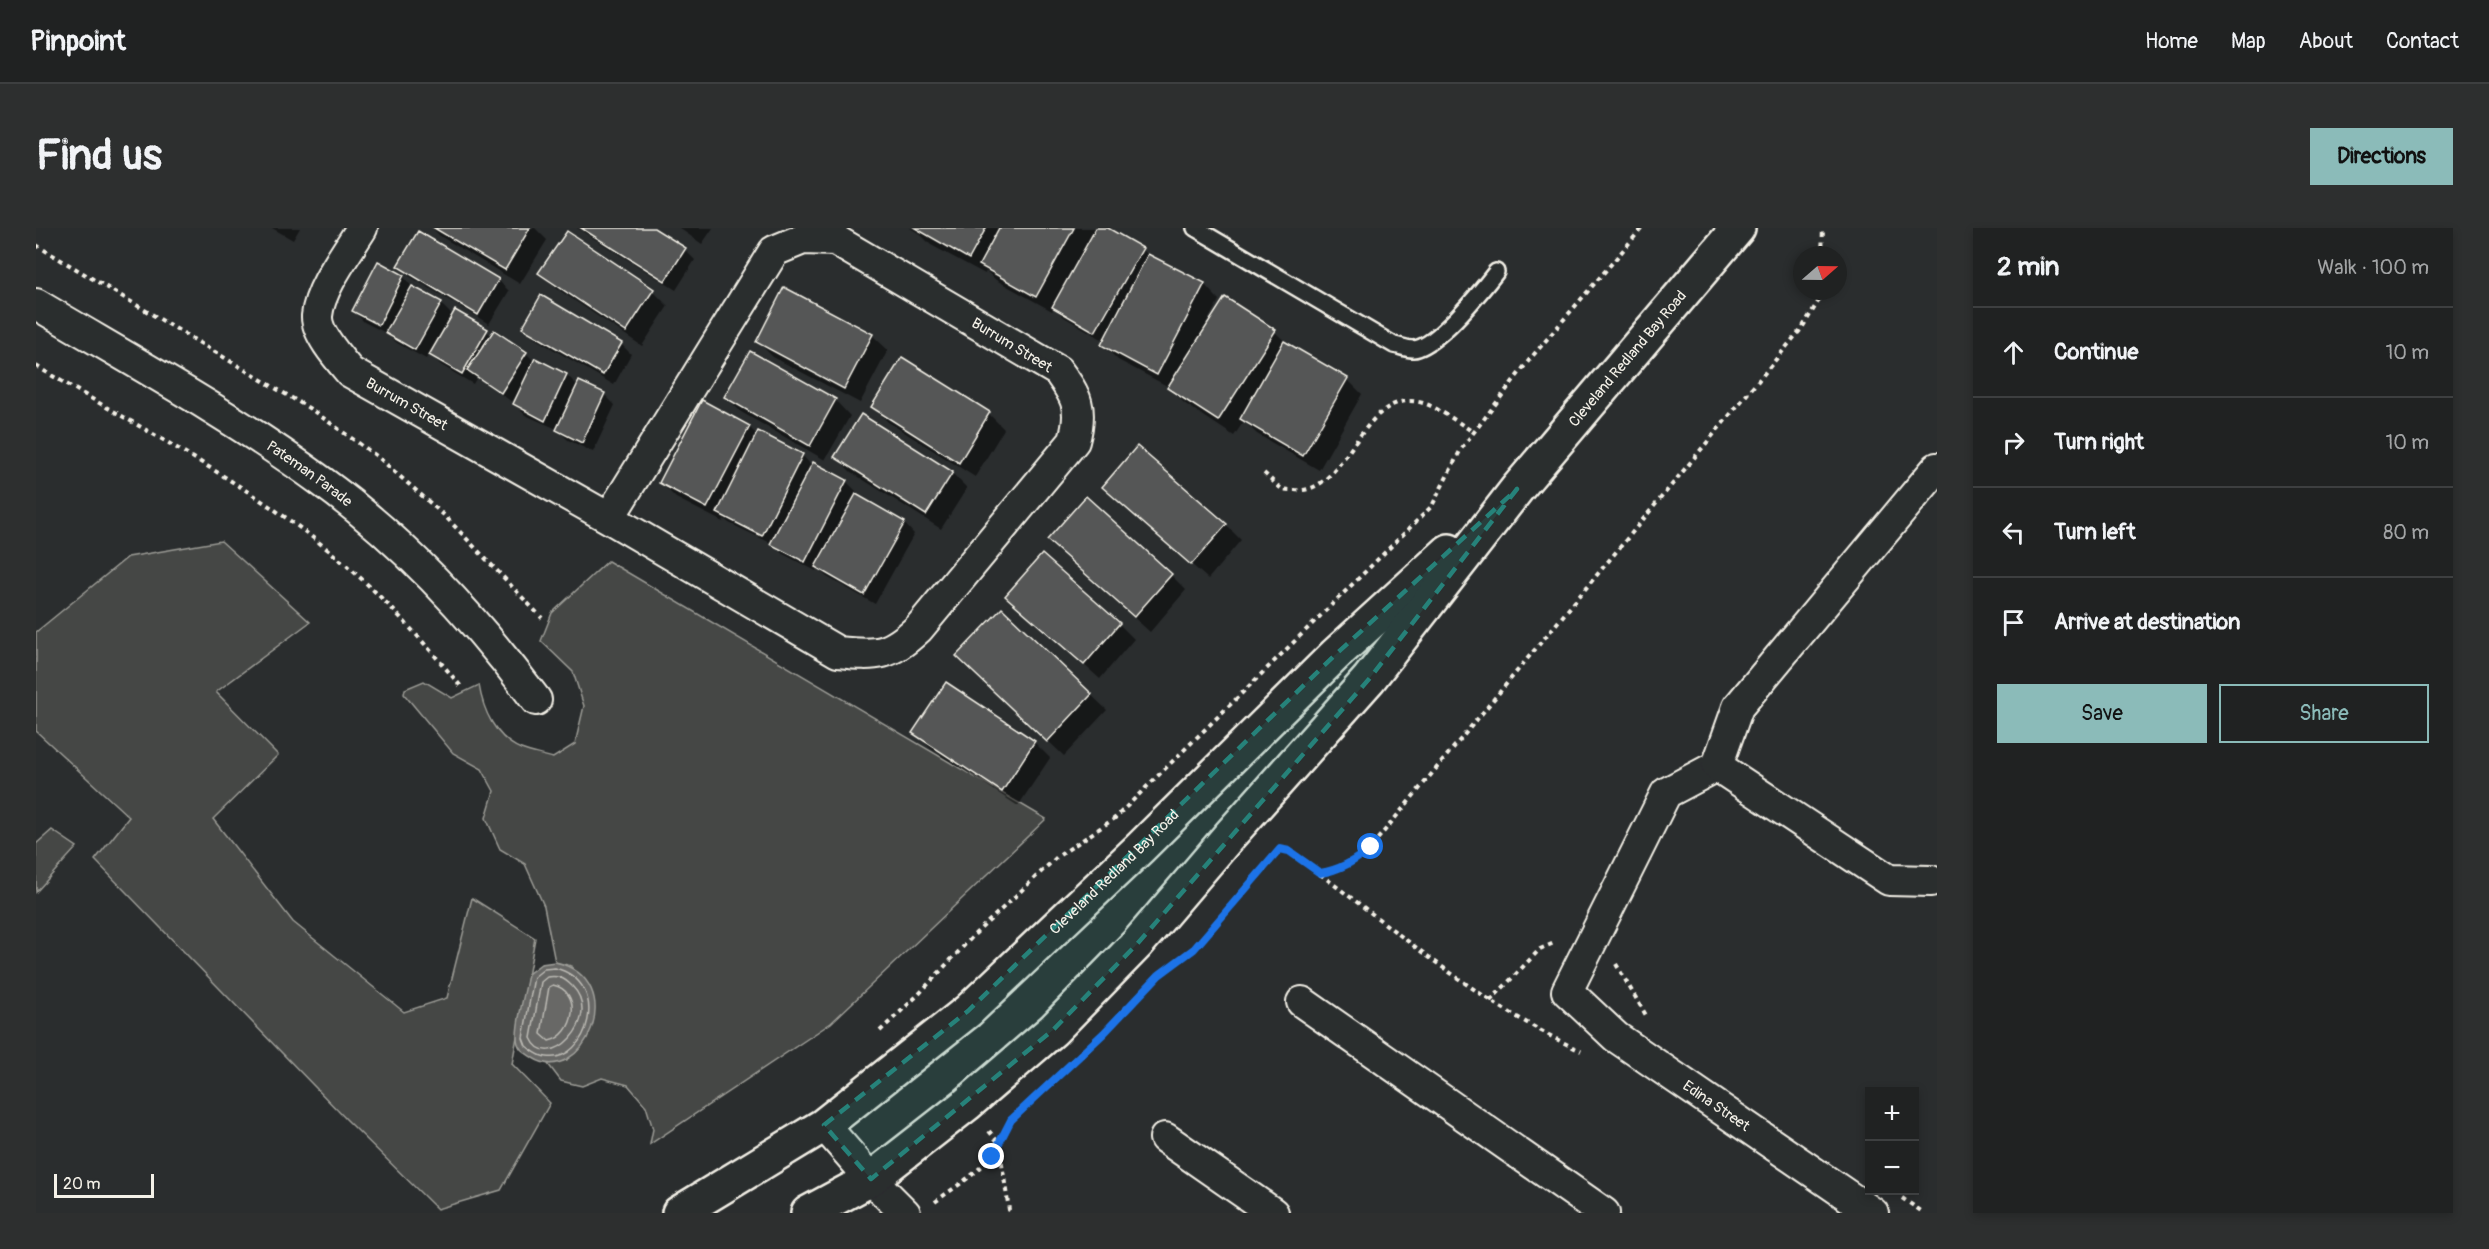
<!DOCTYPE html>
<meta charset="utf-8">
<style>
:root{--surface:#202222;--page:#2d2f2f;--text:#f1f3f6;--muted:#a2a4a5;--line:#3d3f40;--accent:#8bbbb9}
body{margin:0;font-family:Pangolin,sans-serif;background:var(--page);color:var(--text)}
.controls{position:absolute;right:18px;bottom:18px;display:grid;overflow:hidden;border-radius:0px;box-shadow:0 3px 9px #0003}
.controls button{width:54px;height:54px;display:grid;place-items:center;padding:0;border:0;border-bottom:2px solid var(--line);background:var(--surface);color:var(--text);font:30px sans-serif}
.compass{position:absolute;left:1757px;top:18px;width:54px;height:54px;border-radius:50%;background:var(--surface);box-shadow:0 3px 9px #0003;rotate:70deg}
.scale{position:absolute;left:18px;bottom:15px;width:100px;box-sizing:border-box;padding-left:6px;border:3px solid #f4f1e8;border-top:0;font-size:16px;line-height:21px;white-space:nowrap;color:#f4f1e8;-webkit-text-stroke:4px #2a2d2e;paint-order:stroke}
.stop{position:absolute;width:18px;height:18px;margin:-14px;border:4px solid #1a73e8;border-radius:50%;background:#fff}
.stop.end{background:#1a73e8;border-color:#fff;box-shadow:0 2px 6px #0008}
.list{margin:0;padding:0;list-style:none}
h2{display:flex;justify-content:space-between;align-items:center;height:78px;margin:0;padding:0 24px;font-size:26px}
h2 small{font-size:20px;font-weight:400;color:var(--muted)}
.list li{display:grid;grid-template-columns:39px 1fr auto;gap:18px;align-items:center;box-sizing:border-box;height:90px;padding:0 24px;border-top:2px solid var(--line)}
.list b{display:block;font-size:22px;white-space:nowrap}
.list em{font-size:20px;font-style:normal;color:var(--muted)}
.actions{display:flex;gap:12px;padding:18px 24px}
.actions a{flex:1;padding:14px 0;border:2px solid var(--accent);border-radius:0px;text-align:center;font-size:21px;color:var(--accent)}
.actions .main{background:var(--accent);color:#111}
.icon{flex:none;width:33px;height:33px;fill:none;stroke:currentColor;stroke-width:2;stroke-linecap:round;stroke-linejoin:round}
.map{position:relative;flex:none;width:1901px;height:985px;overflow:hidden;border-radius:0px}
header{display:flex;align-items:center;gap:36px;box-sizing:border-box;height:84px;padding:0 30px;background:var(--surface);border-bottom:2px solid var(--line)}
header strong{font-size:28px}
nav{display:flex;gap:33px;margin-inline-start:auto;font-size:21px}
.intro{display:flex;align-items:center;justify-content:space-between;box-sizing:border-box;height:144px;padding:0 36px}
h1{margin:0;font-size:42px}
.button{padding:15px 27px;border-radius:0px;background:var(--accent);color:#111;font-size:21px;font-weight:700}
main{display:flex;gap:36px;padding:0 36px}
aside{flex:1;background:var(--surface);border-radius:0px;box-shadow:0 3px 9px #0003}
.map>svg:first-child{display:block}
.green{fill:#444645;stroke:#9c9c96;stroke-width:1.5}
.water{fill:#676866;stroke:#9f9f9a;stroke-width:1.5}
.shadow{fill:#0007}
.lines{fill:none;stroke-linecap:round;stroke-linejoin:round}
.shore{stroke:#bcbab4;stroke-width:1.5}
.building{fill:#555756;stroke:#f4f1e8;stroke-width:1.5}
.service-casing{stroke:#f4f1e8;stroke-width:20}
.minor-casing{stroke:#f4f1e8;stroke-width:34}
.trunk-casing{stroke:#f4f1e8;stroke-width:38}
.path{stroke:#f4f1e8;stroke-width:4;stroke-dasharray:4.5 4.5;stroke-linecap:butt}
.service{stroke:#2a2d2e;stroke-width:15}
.minor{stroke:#2a2d2e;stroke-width:30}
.trunk{stroke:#2a2d2e;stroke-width:33}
.route{stroke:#1a73e8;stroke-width:8}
.marked{fill:#26827a;fill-opacity:0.2;stroke:#26827a;stroke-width:4.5;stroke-dasharray:12 8;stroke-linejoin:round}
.labels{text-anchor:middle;stroke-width:6;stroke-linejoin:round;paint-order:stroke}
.street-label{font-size:15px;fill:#f4f1e8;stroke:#2a2d2e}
</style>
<header>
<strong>Pinpoint</strong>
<nav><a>Home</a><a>Map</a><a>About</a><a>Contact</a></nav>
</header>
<div class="intro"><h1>Find us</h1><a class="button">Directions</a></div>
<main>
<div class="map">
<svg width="1901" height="985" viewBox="0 0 1901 985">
<rect width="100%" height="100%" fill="#2a2d2e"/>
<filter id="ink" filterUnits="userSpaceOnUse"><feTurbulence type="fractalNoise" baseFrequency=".0167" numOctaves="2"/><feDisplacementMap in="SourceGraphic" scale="12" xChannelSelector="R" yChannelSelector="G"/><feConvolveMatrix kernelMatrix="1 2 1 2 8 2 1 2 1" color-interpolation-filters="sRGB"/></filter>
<g filter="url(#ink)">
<path class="green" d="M185,313L274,394L180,464L242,527L177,591L257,694L368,784L411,770L436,670L499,710L476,836L514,875L465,962L401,981L310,891L59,632L93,589L0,503V404L92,329Z
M572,333L1010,591L795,795L614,916L617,901L610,878L592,857L566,850L546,858L525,853L512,836L531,832L536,738L519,734L508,678L489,636L464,621L450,590L458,563L446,541L417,525L368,466L369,461L388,453L416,470L443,457C447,482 459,510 485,521C495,525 507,527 517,530L539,516L548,478L537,444L505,413L516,385Z
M16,602L41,619L0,664V616Z"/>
<path class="water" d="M519,734C597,753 545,861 497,830C488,824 481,821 481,809C481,789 489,766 492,746L505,736Z"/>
<path class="shadow" d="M236,0H264L257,12Z
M396,0H499L511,12L484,56L404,8Z
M541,0H615L649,22L659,32L640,62Z
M643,0H677L666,16Z
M874,0H1069L1106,21L1112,27L1168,56L1183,72L1170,96L1172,98L1189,71L1239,104L1255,119L1311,151L1326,166L1283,242L1221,206L1208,193L1198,208L1148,175L1133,159L1082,132L1067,117L1069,113L1028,89L1018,80L1016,83L960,52L950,43L949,46L895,17L884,6Z
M531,5L617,63L632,78L606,118L520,60L504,45Z
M363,38L462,52L473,63L453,96L373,48Z
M367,48L377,60L405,76L417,88L419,84L456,107L458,104L490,125L499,134L531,147L542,158L568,166L579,177L557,224L532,212L521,201L489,187L479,176L485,164L483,163L476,174L441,149L437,156L405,137L393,125L390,131L361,115L350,105L328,94L318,83Z
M488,100L585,116L595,126L578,157L498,110Z
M836,107L852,122L824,175L737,129L722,114Z
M690,169L799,172L814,188L789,232L705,184Z
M837,179L953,186L968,201L939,249L852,194Z
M713,199L721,207L766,227L776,238L810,253L820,263L818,267L868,295L878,306L839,376L791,349L781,340L780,343L747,326L737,316L693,295L688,291L687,294L640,270L625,255Z
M800,229L916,245L931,260L905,301L815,244Z
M1068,259L1190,297L1205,312L1172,351Z
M1028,327L1135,347L1150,362L1114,404Z
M971,368L1083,396L1098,411L1064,451Z
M966,382L1071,482L1028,528L938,443Z
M910,456L998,514L1014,530L982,578L894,520L878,504Z"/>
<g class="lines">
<path class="shore" d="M519,740C577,755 551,835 511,829C503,829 496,822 490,818L487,810L498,749L508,741Z
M511,749C522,747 528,750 536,758C569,791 511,847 495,810L505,754Z
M517,757C547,763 539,808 513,813L505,806L513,759Z"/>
</g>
<path class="building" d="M398,0H494L469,42Z
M545,0H618L650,20L629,53Z
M879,0H950L933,31Z
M963,0H1038L1000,69L943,37Z
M1060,0H1072L1107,20L1059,104L1016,79Z
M382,3L463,51L442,87L361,38Z
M531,3L618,61L590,104L502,45Z
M1112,26L1169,55L1121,147L1065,117Z
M342,33L368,47L343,97L316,83Z
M376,58L406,74L379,122L349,105Z
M748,59L837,106L808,161L720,114Z
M505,67L586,115L567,147L486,100Z
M1189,69L1240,102L1182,193L1131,160Z
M419,82L452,101L426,146L393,127Z
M458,102L491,124L465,165L431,142Z
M1248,113L1312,150L1267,228L1204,191Z
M714,123L800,171L774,218L688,169Z
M866,129L954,184L923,235L835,179Z
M499,130L531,146L509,193L477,176Z
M543,153L569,165L546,215L520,202Z
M666,172L714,198L671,280L623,255Z
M825,186L917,244L890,287L798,229Z
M722,203L767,226L726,308L681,285Z
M1101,218L1191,296L1155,337L1066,259Z
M777,234L811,252L769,334L734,316Z
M820,266L869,294L828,367L779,339Z
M1050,268L1136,346L1098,389L1011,312Z
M1006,326L1084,395L1048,437L969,368Z
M966,380L1056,466L1011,514L920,428Z
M910,454L999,513L966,564L876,505Z"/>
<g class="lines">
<defs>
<path id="service" d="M1159,0L1358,117C1364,118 1371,121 1377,121C1400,120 1446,62 1460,44"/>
<g id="minor">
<path id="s1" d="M326,0C312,23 283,61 281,88C280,105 303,131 314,144L573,290L802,424C842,428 853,428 883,400L1038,213C1047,180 1041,169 1022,143L799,12L767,11L738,23L573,290"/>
<path id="s2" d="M0,76C96,133 195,187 285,253C368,313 439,390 500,472"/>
<path id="s3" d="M1681,538L1630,565L1531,763L1580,809L1837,985"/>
<path d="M1895,653L1853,652L1681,538L1702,479L1901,240"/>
<path d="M1266,774L1568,985"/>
<path d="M788,897L835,951L869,985"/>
<path d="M1129,910L1237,985"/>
</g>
<g id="trunk">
<path id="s4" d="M643,985L788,897L932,783L1104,620L1299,427L1413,323"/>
<path id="s5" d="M772,985L835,951L931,876L1017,802L1101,716L1194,607L1333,451L1481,261L1702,0"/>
</g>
</defs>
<use href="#service" class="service-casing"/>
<use href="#minor" class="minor-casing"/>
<use href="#trunk" class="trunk-casing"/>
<path class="path" d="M0,17L276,182L342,229L409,288L506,390
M1786,27L1787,0
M0,138C106,202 226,261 318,344C358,380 393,420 427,461
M1228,245C1234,250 1240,257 1246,261C1249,262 1255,262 1259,262C1312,268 1325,157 1387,175C1401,179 1426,197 1439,205
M1284,646C1368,709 1449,779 1545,823
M1580,736L1611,789
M1454,773L1504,721L1518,715
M844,803L882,767L939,706L1021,629L1079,590L1396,278L1425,221L1494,131L1606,0
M953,903L963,915L975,892L1068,805L1123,747L1158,721L1244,621L1253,623L1284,645C1304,642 1320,633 1335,619L1766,100L1785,69V63
M963,916L973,982L977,985
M1866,970L1888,985
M899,974C922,956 950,942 963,915"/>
<use href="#service" class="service"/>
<use href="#minor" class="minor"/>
<use href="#trunk" class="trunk"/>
</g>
</g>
<g class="lines" filter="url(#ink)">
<path class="route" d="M956,929L975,892L1068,805L1123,747L1158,721L1244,621L1253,623L1284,645C1304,642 1320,633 1335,619"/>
</g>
<path class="marked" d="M1481,261L1333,451L1101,716L1017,802L835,951L788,897L932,783L1299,427Z"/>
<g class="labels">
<g class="street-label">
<text transform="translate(976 117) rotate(31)" y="5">Burrum Street</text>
<text dy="5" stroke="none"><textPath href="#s5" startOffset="1191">Cleveland Redland Bay Road</textPath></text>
<text dy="5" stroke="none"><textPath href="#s1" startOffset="231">Burrum Street</textPath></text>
<text dy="5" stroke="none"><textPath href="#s2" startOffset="322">Pateman Parade</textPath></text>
<text dy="5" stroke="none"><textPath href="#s4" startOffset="555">Cleveland Redland Bay Road</textPath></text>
<text dy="5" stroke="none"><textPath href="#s3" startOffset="468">Edina Street</textPath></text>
</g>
</g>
</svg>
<div class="controls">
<button>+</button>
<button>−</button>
</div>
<svg class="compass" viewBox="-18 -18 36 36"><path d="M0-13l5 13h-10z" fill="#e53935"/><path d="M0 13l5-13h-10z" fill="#a2a4a5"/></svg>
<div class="scale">20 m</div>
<div class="stop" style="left:1335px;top:619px"></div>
<div class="stop end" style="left:956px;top:929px"></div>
</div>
<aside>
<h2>2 min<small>Walk · 100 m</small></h2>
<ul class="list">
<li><svg class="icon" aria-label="ahead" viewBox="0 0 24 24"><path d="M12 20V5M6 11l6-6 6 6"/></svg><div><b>Continue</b></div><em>10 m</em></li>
<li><svg class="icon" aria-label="right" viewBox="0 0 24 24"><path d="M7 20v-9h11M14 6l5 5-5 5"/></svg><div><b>Turn right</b></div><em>10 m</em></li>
<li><svg class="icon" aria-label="left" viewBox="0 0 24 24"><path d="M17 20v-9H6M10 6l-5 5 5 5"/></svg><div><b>Turn left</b></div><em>80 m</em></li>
<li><svg class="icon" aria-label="arrive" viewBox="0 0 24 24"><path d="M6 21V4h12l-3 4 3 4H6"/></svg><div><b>Arrive at destination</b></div></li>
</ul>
<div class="actions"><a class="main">Save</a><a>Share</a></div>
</aside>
</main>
